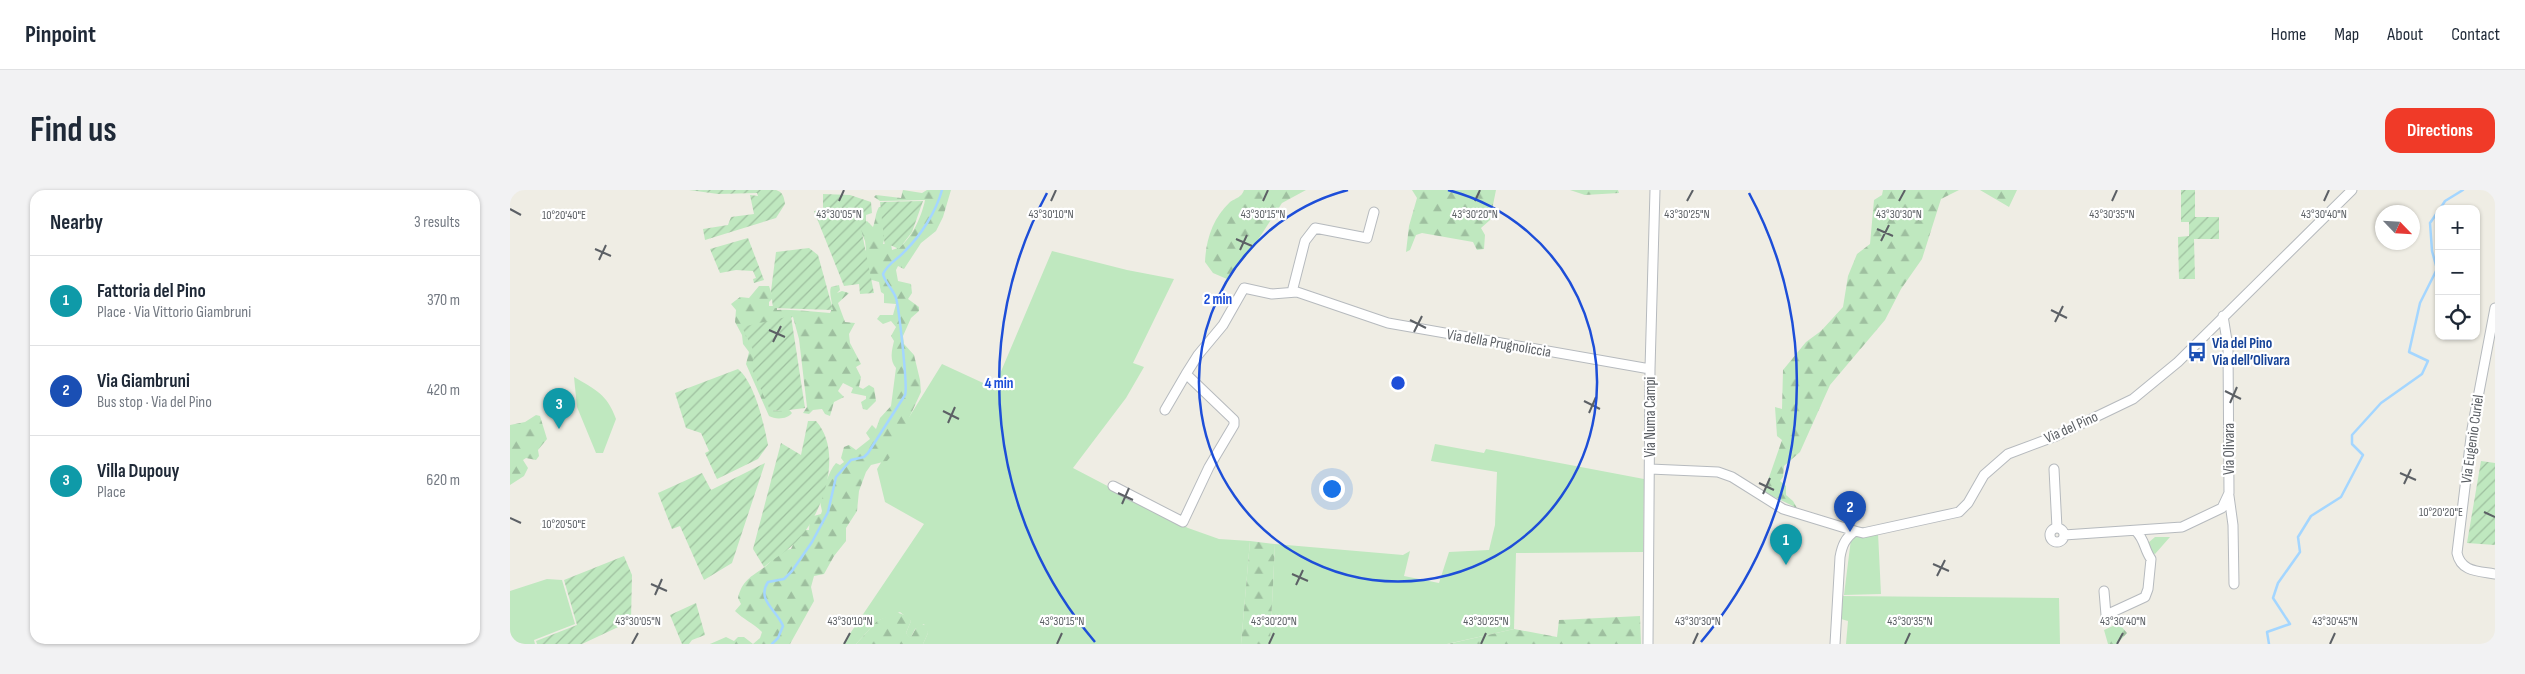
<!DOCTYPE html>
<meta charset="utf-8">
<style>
:root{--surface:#fff;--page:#f2f2f3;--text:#1f2937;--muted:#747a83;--line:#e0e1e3;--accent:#f03a28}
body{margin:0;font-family:"Sofia Sans Condensed",sans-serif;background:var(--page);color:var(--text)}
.controls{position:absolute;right:15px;top:15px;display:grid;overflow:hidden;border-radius:10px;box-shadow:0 1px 4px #0004}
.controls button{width:45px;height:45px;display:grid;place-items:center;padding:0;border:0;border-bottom:1px solid var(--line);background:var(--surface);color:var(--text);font:25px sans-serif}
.compass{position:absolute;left:1865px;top:15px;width:45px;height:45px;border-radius:50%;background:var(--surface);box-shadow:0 1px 4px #0004;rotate:115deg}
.you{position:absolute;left:821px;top:298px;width:18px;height:18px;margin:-12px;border:4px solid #fff;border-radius:50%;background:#1a73e8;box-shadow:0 0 0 8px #1a73e833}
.badge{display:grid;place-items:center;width:32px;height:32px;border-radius:50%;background:var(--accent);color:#fff;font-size:16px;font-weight:700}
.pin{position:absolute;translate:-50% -41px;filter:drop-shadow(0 1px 2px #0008)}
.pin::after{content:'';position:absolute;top:26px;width:18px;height:15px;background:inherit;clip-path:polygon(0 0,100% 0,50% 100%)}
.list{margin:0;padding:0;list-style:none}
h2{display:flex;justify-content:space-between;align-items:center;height:65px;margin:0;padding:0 20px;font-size:21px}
h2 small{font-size:16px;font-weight:400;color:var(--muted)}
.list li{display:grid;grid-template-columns:32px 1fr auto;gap:15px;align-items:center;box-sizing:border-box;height:90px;padding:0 20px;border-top:1px solid var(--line)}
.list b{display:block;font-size:19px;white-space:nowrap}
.list p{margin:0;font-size:16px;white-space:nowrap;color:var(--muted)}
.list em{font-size:16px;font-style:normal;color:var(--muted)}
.icon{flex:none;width:28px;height:28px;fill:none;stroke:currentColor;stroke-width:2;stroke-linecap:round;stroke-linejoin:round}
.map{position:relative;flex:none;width:1985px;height:454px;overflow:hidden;border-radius:15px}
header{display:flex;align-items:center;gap:30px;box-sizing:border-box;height:70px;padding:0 25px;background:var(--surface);border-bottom:1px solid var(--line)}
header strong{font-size:24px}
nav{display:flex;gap:28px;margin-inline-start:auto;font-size:18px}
.intro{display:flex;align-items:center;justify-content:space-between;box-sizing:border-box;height:120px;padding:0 30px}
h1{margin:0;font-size:35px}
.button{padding:12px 22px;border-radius:15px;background:var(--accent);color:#fff;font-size:18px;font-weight:700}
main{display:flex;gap:30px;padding:0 30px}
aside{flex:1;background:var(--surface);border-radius:15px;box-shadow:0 1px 4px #0004}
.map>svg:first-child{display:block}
.green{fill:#bfe8bf}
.forest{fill:url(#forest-firs)}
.garden{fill:url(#garden-furrows)}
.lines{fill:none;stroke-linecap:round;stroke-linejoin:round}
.stream{stroke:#a4d6ff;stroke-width:2.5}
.street-casing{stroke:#b6babe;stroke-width:11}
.street{stroke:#fff;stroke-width:9}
.ticks{fill:none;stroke:#5c6065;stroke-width:2}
.ring{fill:none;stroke:#1d4ed8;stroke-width:2.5}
.labels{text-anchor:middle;stroke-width:4.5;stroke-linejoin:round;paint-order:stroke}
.street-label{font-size:15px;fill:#5c6065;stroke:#fff}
.transit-label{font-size:15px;font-weight:bold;fill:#164399;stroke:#fff;text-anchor:start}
.ticks-label{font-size:12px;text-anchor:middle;fill:#5c6065;stroke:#fff;stroke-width:4.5;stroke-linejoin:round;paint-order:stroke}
.centre{fill:#1d4ed8;stroke:#fff;stroke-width:2.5}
.ring-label{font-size:15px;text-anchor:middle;font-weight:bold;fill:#1d4ed8;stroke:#fff;stroke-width:4.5;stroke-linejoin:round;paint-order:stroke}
</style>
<header>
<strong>Pinpoint</strong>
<nav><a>Home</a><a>Map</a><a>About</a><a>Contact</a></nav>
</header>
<div class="intro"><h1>Find us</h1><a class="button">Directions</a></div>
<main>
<aside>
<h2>Nearby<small>3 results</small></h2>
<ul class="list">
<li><span class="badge" style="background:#0f9aa8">1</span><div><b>Fattoria del Pino</b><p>Place · Via Vittorio Giambruni</p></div><em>370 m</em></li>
<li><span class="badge" style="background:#1a4fb4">2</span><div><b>Via Giambruni</b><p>Bus stop · Via del Pino</p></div><em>420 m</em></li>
<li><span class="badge" style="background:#0f9aa8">3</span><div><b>Villa Dupouy</b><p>Place</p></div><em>620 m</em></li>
</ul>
</aside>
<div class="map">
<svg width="1985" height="454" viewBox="0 0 1985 454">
<defs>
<pattern id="forest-firs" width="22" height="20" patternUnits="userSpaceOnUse" patternTransform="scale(1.25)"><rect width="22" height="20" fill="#bfe8bf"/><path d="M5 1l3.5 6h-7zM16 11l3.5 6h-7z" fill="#9ebf9f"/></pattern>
<pattern id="garden-furrows" width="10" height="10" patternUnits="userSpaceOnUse" patternTransform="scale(1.25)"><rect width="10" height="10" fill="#bfe8bf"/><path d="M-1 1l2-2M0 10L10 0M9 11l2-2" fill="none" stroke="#9ebf9f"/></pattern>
</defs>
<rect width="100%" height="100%" fill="#efede4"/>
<path class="green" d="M542,61L617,80L664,89L623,173L634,177L616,208L563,278L678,338L709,349L740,351L731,454H413L418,443L414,434L405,439L400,449L396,443L401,431L390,422L367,431L346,454H333L414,334L375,312L367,279L432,174L484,198Z
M64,187C86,200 97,204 106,229L93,263H86L67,217Z
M925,254L974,263L976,259L1134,289L1133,362L1006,363L1004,439L937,454H760L765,354L893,365L900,361L894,386L929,393L939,362L979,360L985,335L987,282L921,271Z
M1368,343L1371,404L1334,405L1341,349L1349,346Z
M1645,347H1660L1645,364L1640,362L1638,353Z
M37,389L52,390L65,434L24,450L25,454H0V401Z
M1331,406L1549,408L1550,454H1336L1338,431L1331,429Z"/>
<path class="forest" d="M393,0L412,3L417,0H441L433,27L426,41L411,53L394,79L388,76L386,80L388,91L401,94L402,103L398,109L409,117V121L401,128L393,146L394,154L404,165L410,190L411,202L382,265L377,271L361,275L356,282L349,301L347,321L336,338V351L324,366L314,384L304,386L301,397L304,411L280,454H200L216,447L224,451L228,447H234L243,454L250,448L252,442C243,433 233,429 225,421L231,414L228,408C232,390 242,386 256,376C267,367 261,362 281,359L290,340H299L300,327L311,324L312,321L309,307C316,296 318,282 326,273L330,275L334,272L331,268L334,257L339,255L346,260L360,249L356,243L362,235L366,239L370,228L381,216L386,178C379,170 382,160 384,151L381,146L386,137L381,131L373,134L367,129L370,125H383L386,114L374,113V104L371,102L369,92L362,90L354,95L347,67L356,60L355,51L348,35L357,31L363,37C366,29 365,24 369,17H372L376,42L373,54H381L382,60C399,57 412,26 415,10L370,11L364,7L366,5L391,8Z
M734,0H796L772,13L742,59L717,89L703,83L695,72C696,49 703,28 720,12C726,8 732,7 734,0Z
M902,0H986L980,30L971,38L975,45L974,59L967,60L963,52L912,43L906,45L900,60L896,62L899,36L907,8Z
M1060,0H1108L1109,3L1075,5Z
M1373,0H1449L1431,9L1412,69L1391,99L1375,130L1320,195L1290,262L1274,276L1273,287L1270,291L1276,296V305L1283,311L1287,318L1254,302L1272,250L1267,246L1265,217L1272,219L1273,180L1296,152L1311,141L1333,117L1338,86L1347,64L1360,54L1364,10L1372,5Z
M1470,0H1507L1499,17Z
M329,95L330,100L327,103L332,101L339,103L328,113L335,132L345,133L339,144L340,153L351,174L346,177L351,187L349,197L353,199L359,195L364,198L366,211L357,220L353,219L351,212L356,209V206L341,203L343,198L333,193L328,201L334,207L324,212L320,226L315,224L312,219L303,220L299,224L293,223L297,217L289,149L283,127L234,140L244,154L251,199L256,201L253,205L257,204L262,220L269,221L276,216L282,223C278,229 266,230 259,226L236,174L239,162L233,154L232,145L225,132L226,120L221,114L230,107L239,108L249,96H259L263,108L259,112V116H267V120C285,119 302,122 320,123C325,114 318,105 321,97Z
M26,225L30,226L37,249L28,260L29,266L26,270L16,268L13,270L18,278L14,286L0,295V235L15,232Z
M740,351L765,354L760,454H731Z
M386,422L397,426L401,431L396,443L400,448C405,443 406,431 417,436L418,443L413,454H346L367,431Z
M1130,426L1131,454H938L1004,439L1047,447L1049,430Z
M1605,435L1611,436L1617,443L1607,454H1598L1594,440Z"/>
<path class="garden" d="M179,0H266C273,2 274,7 275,14L266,28L195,50L193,39L218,35L221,27L244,24L240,5L248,6L247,3L208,4Z
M1671,0H1685V27H1709V49H1684L1685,89H1669L1668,47L1679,46V32H1671Z
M313,4L340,5L361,12L362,23L356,25V36L351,38L364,103L350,104L349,94L334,96L304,21L313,20Z
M413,11L402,42L389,59L380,55L375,58L370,12Z
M238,48L254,90L244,93L243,89L246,88L243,81L226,80L210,83L200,59Z
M299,58L308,65L323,120L263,118L261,101L266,62Z
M281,126L295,218L271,221L260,220L241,177L245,164L232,137Z
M228,179C245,193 254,234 258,255L248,269L207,289L195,263L199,261L191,243L176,238L165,203Z
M298,231H306C334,262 313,324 287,351C278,361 264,368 254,377L243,359L271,253L291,265Z
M1971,271L1985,273V355L1957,353Z
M255,273L222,373L194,390L170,336L162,339L148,303L192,283L201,300Z
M114,366L122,385L121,431L72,454H27L26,451L67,435L54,390Z
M186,413L195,445L182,450L179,454H172L160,425Z"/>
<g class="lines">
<path class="stream" d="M1930,19L1935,11L1953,0
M262,454L268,448L273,436C267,420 246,410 258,392L274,389L282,381L302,352L318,322L326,287L341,270L354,267L358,263L395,205C398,198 389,118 386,108C383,99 375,93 373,84C378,73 387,70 395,61C411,45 426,22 432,0
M1759,454L1757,442L1780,434L1763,408L1768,393L1790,362L1788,347L1801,326L1831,307L1853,265L1842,254V245L1871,213L1912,184L1918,171L1899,162L1910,113L1927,79L1922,61L1920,33L1929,20"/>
<defs>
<path id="street" d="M782,102L795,51L805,38L857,48L864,22
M1985,118L1962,239L1947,363C1951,382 1968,381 1985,384
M655,220L676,184
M1140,279L1208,282L1222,287L1273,319L1345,341
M1544,279L1547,338
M603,296L673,332L699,277L724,235V230L676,184L688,165L713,135L734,98L762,104L787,102L878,133L1140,179
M1719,306L1723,335L1724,394
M1540 345a7 7 0 1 1 14 0a7 7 0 1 1-14 0Z
M1554,345L1672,337L1712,318L1719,303L1718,157L1713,126
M1594,401L1596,425L1635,407L1638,399L1641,369C1634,359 1635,350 1626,341
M1138,454L1140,179L1145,0
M1325,454L1330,367C1332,356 1335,348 1345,341L1353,343L1449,322L1458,313L1474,285L1498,264L1546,246L1623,209L1668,172L1842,0"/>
</defs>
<use href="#street" class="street-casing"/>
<use href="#street" class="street"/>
</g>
<path class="ticks" d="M329,11L334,0M541,11L546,0M753,11L758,0M965,11L970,0M1177,11L1183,0M1389,11L1395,0M1602,11L1607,0M1814,11L1819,0M0,19L11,25M1367,39L1383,46M726,49L742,56M1371,51L1379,35M85,59L101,66M730,60L737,45M89,70L96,55M1541,120L1557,128M900,130L916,138M1545,132L1553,116M259,140L275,147M904,142L912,126M263,152L271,136M1715,201L1731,209M1074,211L1090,219M1720,213L1727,197M433,221L449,229M1079,223L1086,207M438,233L445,217M1890,283L1906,290M1249,293L1264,300M1894,294L1901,279M608,303L623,310M1253,304L1260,288M612,314L619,298M1974,322L1985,327M0,328L11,333M1423,374L1439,381M782,384L798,391M1427,386L1435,370M141,394L157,401M786,395L793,380M145,405L152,389M122,454L128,443M334,454L340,443M547,454L552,443M759,454L764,443M971,454L976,443M1183,454L1188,443M1395,454L1400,443M1607,454L1613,443M1820,454L1825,443"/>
<g class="ring">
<path d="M938 0A199 199 0 1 1 838 0"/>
<path d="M585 452A399 399 0 0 1 537 3M1239 3A399 399 0 0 1 1191 452"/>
</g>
<defs>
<symbol id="bus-bare" viewBox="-9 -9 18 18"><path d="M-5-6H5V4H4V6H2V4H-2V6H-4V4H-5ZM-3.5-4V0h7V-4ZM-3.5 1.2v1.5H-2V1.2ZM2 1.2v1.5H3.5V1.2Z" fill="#1a4fb4" stroke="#fff" stroke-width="2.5" paint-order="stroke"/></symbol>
</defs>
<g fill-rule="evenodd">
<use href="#bus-bare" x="1673" y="148" width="28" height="28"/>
</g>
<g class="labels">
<g class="street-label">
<text transform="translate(989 153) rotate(10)" y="5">Via della Prugnoliccia</text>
<text transform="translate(1140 227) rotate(-90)" y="5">Via Numa Campi</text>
<text transform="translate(1561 237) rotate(-24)" y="5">Via del Pino</text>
<text transform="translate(1962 249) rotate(-82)" y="5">Via Eugenio Curiel</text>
<text transform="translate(1719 259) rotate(-90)" y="5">Via Olivara</text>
</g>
<g class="transit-label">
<text x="1702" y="158">Via del Pino<tspan x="1702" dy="17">Via dell’Olivara</tspan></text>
</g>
</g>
<g class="ticks-label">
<text x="329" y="28">43°30'05"N</text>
<text x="541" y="28">43°30'10"N</text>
<text x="965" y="28">43°30'20"N</text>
<text x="1814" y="28">43°30'40"N</text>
<text x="753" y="28">43°30'15"N</text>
<text x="1177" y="28">43°30'25"N</text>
<text x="1389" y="28">43°30'30"N</text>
<text x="1602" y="28">43°30'35"N</text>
<text x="54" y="29">10°20'40"E</text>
<text x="1931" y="326">10°20'20"E</text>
<text x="54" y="338">10°20'50"E</text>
<text x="128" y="435">43°30'05"N</text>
<text x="340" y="435">43°30'10"N</text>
<text x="552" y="435">43°30'15"N</text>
<text x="764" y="435">43°30'20"N</text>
<text x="976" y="435">43°30'25"N</text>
<text x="1188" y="435">43°30'30"N</text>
<text x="1400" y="435">43°30'35"N</text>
<text x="1613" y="435">43°30'40"N</text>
<text x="1825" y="435">43°30'45"N</text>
</g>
<circle cx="888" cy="193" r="8" class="centre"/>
<g class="ring-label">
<text x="708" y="114">2 min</text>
<text x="489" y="198">4 min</text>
</g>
</svg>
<div class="controls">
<button>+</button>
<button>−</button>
<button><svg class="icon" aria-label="locate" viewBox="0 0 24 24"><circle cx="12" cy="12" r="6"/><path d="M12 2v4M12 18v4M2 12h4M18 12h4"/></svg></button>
</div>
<svg class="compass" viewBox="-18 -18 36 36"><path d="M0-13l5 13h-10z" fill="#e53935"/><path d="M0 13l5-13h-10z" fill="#747a83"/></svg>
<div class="you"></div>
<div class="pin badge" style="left:1276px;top:375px;background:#0f9aa8">1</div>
<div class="pin badge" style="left:1340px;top:342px;background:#1a4fb4">2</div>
<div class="pin badge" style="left:49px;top:239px;background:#0f9aa8">3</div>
</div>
</main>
